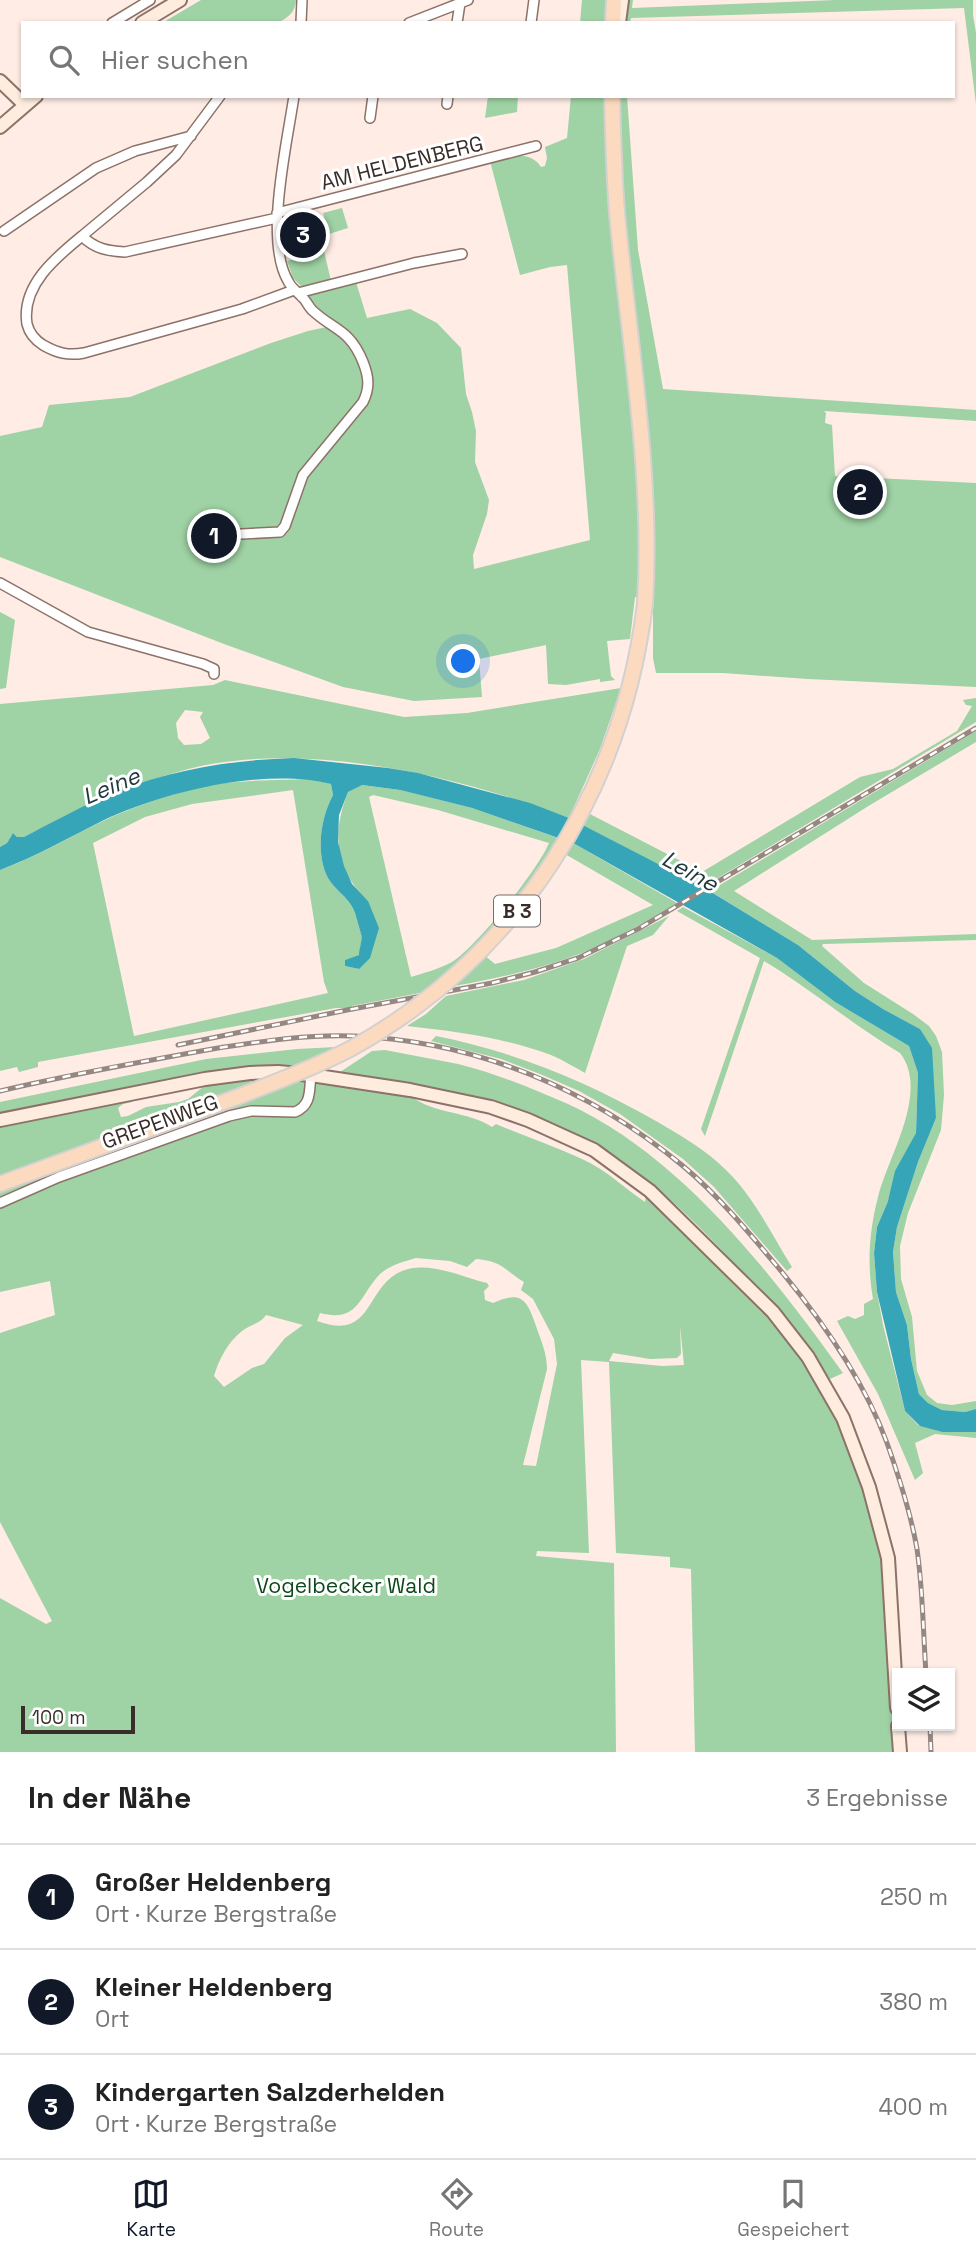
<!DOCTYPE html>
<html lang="de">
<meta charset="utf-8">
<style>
:root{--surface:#fff;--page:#f6f6f6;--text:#222;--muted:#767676;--line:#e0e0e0;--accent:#111827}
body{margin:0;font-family:"Space Grotesk",sans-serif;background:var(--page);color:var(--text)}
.controls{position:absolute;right:21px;bottom:21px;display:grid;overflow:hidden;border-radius:0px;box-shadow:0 2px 5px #0004}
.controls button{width:63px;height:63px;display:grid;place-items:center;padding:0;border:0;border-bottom:2px solid var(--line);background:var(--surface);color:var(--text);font:35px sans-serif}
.scale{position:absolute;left:21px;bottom:18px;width:114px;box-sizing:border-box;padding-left:7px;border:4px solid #392d29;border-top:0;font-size:19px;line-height:24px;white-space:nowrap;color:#392d29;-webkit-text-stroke:5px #fff;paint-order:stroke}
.you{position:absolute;left:464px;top:662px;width:24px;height:24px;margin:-18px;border:5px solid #fff;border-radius:50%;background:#1a73e8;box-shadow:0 0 0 10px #1a73e833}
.badge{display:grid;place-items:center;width:46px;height:46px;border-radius:50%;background:var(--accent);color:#fff;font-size:23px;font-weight:700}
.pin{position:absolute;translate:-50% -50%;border:4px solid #fff;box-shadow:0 2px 7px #0006}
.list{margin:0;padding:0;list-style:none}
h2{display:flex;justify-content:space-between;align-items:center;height:91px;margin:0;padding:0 28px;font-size:30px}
h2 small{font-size:23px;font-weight:400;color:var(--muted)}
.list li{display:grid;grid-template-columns:46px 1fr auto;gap:21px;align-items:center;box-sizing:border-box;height:105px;padding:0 28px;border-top:2px solid var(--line)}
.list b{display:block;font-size:26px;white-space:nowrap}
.list p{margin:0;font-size:23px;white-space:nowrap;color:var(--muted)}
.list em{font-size:23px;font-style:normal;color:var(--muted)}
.icon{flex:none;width:38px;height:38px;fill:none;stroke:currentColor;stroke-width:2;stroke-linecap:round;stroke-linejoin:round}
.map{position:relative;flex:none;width:976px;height:1752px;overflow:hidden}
.search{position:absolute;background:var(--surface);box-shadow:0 2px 5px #0004;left:21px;right:21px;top:21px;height:77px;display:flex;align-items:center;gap:18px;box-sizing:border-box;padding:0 24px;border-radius:0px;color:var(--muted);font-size:26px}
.sheet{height:406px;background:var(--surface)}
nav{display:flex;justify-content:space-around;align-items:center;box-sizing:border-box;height:98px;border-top:2px solid var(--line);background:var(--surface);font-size:19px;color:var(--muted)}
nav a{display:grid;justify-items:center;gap:4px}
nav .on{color:var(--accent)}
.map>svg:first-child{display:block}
.green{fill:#9fd2a4;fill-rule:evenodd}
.water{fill:#36a5b8}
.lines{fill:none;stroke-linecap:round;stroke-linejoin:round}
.street-casing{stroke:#8d7268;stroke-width:12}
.secondary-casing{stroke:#8d7268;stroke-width:16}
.primary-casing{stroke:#d3d1d0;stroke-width:18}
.street{stroke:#fff;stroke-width:9}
.secondary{stroke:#feecdf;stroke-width:12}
.primary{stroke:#fcdabf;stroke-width:14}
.rail-casing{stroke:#958781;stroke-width:5}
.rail{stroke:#fff;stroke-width:2.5;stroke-dasharray:8;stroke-linecap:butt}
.primary-bridge-casing{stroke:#d3d1d0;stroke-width:18;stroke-linecap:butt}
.primary-bridge{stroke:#fcdabf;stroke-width:14}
.labels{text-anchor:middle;stroke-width:6;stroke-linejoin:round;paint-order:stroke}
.shield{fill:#fff;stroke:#746c69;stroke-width:2}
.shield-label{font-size:19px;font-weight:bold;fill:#392d29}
.street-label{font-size:21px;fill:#392d29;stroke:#fff}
.park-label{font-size:21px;fill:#0d481b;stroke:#fff}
.water-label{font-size:23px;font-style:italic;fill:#1f373c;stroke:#fff}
</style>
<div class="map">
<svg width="976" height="1752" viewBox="0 0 976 1752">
<rect width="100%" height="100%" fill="#feece5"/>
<path class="green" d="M201,0H296C295,13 288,17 278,23H162Z
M582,0H633L632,8L835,0H973V15L976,33V104L964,8L631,18L630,23H580Z
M488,96H518L517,112L485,118Z
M571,96H627L638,250L663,389L976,410V421L824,411L826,413L825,423L832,425L835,476L976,483V687L808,679L723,673H656L653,658V598L635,597L630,639L607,641L611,676L615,680L600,682V679L566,685L548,684L546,645L479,659L482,697L414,701L343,687L224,644L0,557V436L42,427L49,405L130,397L271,343L308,331L336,325L305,295L356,282L367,318L410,309L437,323L461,348L466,394L472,412L476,431L475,462L489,500L487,514L473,555L474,569L590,540L567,265L550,267L520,275L490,161C507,157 530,149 541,167L545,166L547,158L545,147L567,138Z
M342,208L348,228L329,234L323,213Z
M324,251L331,281L302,287L293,278L287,261Z
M0,612L15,620L6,688L0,689Z
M225,680L404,717L467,713L621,688L600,749L569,818C461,777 316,742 201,766C138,780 81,808 24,837H17L13,833L7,843L0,847V704L213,685ZM185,710L203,712L200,717L210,738L201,744L184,745L178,738L176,723Z
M976,698V722L703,887L582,825L588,813L702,872L860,777L893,769L957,731L972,706L966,705L963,700Z
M976,731V742L870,805L734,891L812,940L976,934V940L823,944L822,946L864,983L913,1014L929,1026L936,1036L942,1052L944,1095L941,1130L908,1213L900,1246L901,1279L912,1317L917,1371L927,1395L937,1403L952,1405L976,1401V1409L965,1412L942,1410L928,1403L919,1394L911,1359L907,1325L896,1292L893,1252L897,1227L918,1162L936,1118L920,1029L883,1009L855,991L798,945L710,891Z
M310,779L331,784L333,795C321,817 316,850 326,874C332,889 350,897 355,913C357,920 359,927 361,934C363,940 359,949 360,955L345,960V966L359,969L368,901C334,869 332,833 348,792L361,785L400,790L472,808L558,838L552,849L520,895L484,937L425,992L352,1006L351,1008H336L38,1062V1067L19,1072L17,1067L0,1071V870C45,854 86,826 131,809C160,798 193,787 224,783C252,780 281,780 310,779ZM293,790L324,982L328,993L134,1036L93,843L145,817L192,804ZM373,795L438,810L549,843C538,870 476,947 452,962C439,969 424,973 411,977L369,797Z
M573,843L677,903C653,917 627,933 601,945C555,966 504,977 454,986L484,955L495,964L556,948L653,905L565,854Z
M683,907L777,958L835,1002L909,1046L918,1073L916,1133L877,1227L874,1253L877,1292L883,1325L905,1411L918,1425L942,1432H976V1438L935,1434L915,1443L923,1473L915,1480L878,1394L837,1321L848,1316L855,1319L864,1315V1304L873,1299C867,1264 869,1232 878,1197C888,1156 930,1092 900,1053C853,1025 811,989 764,961L705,1136L701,1129L760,958L677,911Z
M669,916L653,935L627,946L585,1073C574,1067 563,1060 551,1055C506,1038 454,1031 407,1026L426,1014L446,996L524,980L584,959Z
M436,1036C516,1052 586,1081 656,1121C681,1136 705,1149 726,1170C754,1197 772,1235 792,1267L787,1271L714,1187L683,1159L620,1114L579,1091L540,1074L501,1059L431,1041Z
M336,1047L270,1078L263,1094L322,1071L398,1083L340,1072L372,1051L385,1050C409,1055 434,1059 458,1064C495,1073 533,1089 568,1104C681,1156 772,1274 843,1373L830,1379L814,1357C838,1401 862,1445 877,1493C900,1564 897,1651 897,1726H902C908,1732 908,1744 904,1752H695L691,1569L670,1567V1557L616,1553L609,1362L581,1360L589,1553L537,1551L536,1556L614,1563L616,1752H0V1598L46,1624L52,1621L0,1522V1333L55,1315L50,1281L0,1292V1102L206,1059L297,1049ZM204,1086L188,1099L179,1102L146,1107L128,1116L121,1117L118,1108L123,1104L132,1102V1100L141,1096ZM411,1096L481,1110L516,1121L592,1155L646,1194L645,1202C624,1188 607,1170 582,1159C554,1146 524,1136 496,1124L492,1127C468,1111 433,1114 411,1096ZM550,1123C639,1157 704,1230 767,1299L600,1148ZM416,1258L450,1261L467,1267L476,1259C503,1261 504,1270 524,1282L521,1290L533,1299L554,1339L557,1364L536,1466L523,1465L547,1369C547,1353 541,1341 536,1326C527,1300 522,1290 493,1303L485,1300L484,1291L489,1286L487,1283C462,1277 427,1260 402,1271C364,1287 374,1342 317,1321L320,1313C359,1323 359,1296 380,1274C390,1265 403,1262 416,1258ZM266,1315L303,1325L285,1338L264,1364L252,1368L224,1387L214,1376C219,1359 228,1342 242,1331C250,1325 261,1323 266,1315ZM680,1326L684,1365L662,1366L609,1361L613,1353L650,1359L677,1358L681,1354Z"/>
<path class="water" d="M294,758L388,768L418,773L530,803L569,818L703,887L798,945L855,991L883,1009L920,1029L932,1048L936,1118L918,1162L897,1227L893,1252L896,1292L907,1325L911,1359L919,1394L928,1403L942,1410L965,1412L976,1409V1432H942L920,1426L905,1411L877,1292L874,1253L877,1227L888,1201L895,1171L916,1133L918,1073L909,1046L835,1002L777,958L573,843L472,808L400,790L362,785L348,792L339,815L338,842L344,866L352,884L368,901L379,928L370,958L359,969L345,966V960L359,955C359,949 363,939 361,934C359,927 357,920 355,913C350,897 332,889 326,874C316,850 321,817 333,795L331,784C264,767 163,792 102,821C68,838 35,857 0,870V847L7,843L13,833L17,837H24C49,824 75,810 101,798C163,771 227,760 294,758Z"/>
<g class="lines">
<defs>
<path id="street" d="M112,23L150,0
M301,23L302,0
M409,23L468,0
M457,23L460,3
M531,23L534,0
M447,104L448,96
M370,118L373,96
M277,213L536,146
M277,218L125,252C108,251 95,249 82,236C55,258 21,286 27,324C29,332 35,340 43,345C57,353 68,356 84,353L242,309L294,290
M4,231L96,168L135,151L191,136
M82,236L147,182L176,155L220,96
M298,293L414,263L462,254
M223,535L280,532L285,526L303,475L363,402C370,388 369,377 363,362C350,329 333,330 312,310C308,306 306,300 302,297C297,291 291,288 288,281C264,240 287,144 294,96
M0,583L88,632L203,664L214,669V674
M0,1203L59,1177L229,1116L251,1111L295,1112C312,1105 309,1090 311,1075"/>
<path id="secondary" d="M142,23L180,0
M619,23L622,0
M0,81L25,105
M0,127L36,96
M0,1120L205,1079L250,1073L278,1072L311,1075L410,1090L491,1107L528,1120L594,1150L650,1191L773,1312L808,1357L843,1418L869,1487L888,1558L897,1708
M898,1726L900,1752"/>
<path id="primary" d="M613,23L614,0
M612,96C613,135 614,174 617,213C629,343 653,472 645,604
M0,1184L240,1096"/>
</defs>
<use href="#street" class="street-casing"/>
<use href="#secondary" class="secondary-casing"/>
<use href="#primary" class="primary-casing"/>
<use href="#street" class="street"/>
<use href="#secondary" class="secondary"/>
<use href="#primary" class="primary"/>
<defs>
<path id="rail" d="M178,1045L347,1010L492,983L535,972L578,958L638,929L976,728
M0,1091C72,1074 145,1061 218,1048C264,1041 308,1034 354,1036C475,1041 590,1089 683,1166C719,1196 751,1235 781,1271C823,1322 864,1380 887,1443C899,1477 911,1514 917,1549C923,1590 923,1632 926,1673
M930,1726L931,1752"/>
</defs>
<use href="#rail" class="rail-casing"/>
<use href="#rail" class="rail"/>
<defs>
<path id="primary-bridge" d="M240,1096C278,1081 316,1067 352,1048C519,955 622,792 645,604"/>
</defs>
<use href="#primary-bridge" class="primary-bridge-casing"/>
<use href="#primary-bridge" class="primary-bridge"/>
</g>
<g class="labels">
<rect class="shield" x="494" y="895.5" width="46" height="31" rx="5"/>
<g class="shield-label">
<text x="517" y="918">B 3</text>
</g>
<g class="street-label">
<text transform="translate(402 163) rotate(-14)" y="7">AM HELDENBERG</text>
<text transform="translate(160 1122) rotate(-20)" y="7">GREPENWEG</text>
</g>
<g class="park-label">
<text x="346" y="1593">Vogelbecker Wald</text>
</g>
<g class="water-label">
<text transform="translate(111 786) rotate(-23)" y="8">Leine</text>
<text transform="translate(690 871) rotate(29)" y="8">Leine</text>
</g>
</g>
</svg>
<div class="controls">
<button><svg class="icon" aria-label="layers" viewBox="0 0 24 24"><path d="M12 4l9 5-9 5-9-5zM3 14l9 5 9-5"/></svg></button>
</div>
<div class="scale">100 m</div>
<div class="you"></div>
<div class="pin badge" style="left:214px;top:536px">1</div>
<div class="pin badge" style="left:860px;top:492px">2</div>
<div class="pin badge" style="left:303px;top:235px">3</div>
<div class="search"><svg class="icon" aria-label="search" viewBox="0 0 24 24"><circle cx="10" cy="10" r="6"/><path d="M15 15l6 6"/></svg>Hier suchen</div>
</div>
<section class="sheet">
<h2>In der Nähe<small>3 Ergebnisse</small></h2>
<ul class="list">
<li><span class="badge">1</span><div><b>Großer Heldenberg</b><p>Ort · Kurze Bergstraße</p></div><em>250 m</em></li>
<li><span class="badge">2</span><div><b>Kleiner Heldenberg</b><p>Ort</p></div><em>380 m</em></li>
<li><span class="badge">3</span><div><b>Kindergarten Salzderhelden</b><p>Ort · Kurze Bergstraße</p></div><em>400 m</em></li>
</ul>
</section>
<nav>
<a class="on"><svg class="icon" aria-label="map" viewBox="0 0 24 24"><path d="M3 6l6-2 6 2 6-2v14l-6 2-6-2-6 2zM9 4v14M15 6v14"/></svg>Karte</a>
<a><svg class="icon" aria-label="directions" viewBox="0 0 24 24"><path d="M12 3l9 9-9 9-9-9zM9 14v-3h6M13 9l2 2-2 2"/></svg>Route</a>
<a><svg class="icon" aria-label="saved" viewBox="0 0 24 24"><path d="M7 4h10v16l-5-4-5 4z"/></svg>Gespeichert</a>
</nav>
